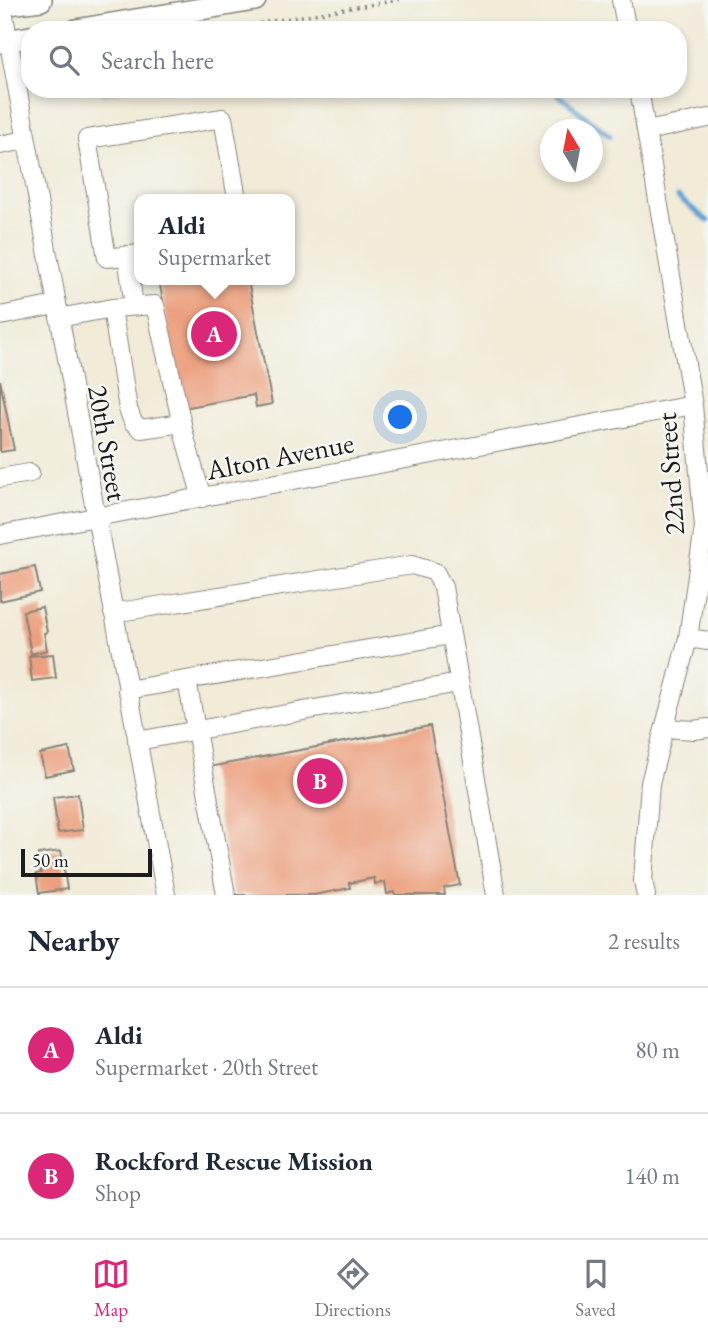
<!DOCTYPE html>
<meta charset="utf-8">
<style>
:root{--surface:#fff;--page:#f2f2f3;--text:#1f2937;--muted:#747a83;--line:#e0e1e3;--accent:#db2777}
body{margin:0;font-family:"EB Garamond",serif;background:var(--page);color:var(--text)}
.compass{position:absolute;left:540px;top:119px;width:63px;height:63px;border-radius:50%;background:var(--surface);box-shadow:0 4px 10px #0003;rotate:350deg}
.scale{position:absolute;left:21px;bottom:18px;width:131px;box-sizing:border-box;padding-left:7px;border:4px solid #1c1c1c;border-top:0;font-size:19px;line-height:24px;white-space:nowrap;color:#1c1c1c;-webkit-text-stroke:5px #f6f6f2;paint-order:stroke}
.you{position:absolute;left:401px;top:418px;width:24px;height:24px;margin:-18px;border:5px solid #fff;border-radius:50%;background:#1a73e8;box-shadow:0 0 0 10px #1a73e833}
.badge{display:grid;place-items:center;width:46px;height:46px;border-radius:50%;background:var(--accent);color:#fff;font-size:23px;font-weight:700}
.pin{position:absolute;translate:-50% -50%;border:4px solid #fff;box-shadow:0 2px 7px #0006}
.popup{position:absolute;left:134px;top:194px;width:161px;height:91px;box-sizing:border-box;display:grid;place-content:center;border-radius:14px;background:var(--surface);filter:drop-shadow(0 2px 5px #0005);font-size:23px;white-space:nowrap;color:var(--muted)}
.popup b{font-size:26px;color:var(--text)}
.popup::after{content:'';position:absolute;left:50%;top:100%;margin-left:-14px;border:14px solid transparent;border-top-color:var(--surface)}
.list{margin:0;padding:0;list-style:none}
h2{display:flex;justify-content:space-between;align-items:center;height:91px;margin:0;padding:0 28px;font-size:30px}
h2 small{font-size:23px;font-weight:400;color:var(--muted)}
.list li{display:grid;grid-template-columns:46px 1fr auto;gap:21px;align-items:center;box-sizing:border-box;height:126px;padding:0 28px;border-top:2px solid var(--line)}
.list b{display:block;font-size:26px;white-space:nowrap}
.list p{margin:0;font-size:23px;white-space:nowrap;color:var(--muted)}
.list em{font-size:23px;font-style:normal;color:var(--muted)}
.icon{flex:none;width:38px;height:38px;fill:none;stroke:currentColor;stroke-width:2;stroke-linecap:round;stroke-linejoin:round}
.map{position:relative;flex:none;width:708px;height:895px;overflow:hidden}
.search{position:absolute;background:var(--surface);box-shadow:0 4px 10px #0003;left:21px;right:21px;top:21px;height:77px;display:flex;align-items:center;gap:18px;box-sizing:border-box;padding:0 24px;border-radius:28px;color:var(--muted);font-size:26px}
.sheet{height:343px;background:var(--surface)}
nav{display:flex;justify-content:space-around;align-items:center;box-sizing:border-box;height:98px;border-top:2px solid var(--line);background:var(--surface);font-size:19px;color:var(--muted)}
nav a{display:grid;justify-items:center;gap:4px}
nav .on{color:var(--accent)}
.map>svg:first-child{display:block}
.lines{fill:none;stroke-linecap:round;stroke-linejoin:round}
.stream{stroke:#61a0d3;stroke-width:5}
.building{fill:#eca07f}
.minor-casing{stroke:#86847a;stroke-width:20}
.major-casing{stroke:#86847a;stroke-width:24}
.path{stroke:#86847a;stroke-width:3.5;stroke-dasharray:2 5;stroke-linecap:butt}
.minor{stroke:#fff;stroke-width:18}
.major{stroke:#fff;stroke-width:21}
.labels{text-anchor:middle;stroke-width:5;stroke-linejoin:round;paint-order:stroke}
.street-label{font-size:28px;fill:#1c1c1c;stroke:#f6f6f2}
</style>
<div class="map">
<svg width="708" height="895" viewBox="0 0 708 895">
<rect width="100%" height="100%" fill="#f6f6f2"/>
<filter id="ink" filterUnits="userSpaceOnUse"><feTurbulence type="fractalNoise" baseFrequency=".0143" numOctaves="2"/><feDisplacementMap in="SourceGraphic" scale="14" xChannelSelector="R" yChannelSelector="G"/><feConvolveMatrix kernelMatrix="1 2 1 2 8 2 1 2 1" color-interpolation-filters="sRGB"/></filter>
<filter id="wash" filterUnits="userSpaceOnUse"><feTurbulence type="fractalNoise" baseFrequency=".00686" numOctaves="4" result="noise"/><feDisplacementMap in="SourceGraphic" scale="28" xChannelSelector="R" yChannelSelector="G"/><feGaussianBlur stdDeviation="1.57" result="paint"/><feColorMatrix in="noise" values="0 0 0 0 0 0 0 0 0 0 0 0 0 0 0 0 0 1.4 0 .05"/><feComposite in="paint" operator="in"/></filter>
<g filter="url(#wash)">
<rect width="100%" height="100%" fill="#f1ebd8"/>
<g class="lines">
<path class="stream" d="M98,89L104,92L120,89
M551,89L610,136
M678,197L708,221"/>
</g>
<g id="blocks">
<path class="building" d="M159,280H248L272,404L256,407L254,395L183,408Z
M0,380L14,450L0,452Z
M35,567L40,592L0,601V574Z
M42,607L47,632L44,633L47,650L31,654L23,611Z
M53,654L56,678L32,681L29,656Z
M430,726L460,885L444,888L445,895H395L394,892L387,894L385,882L375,884L374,878L349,883L350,888L314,895H233L209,767Z
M69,748L74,770L45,776L40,754Z
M78,794L83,830L58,833L53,797Z
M61,851L67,889L39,893L36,874L41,873L38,854Z"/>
</g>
</g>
<g filter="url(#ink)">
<use href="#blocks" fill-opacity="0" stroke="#86847a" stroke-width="2"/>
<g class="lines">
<defs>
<path id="minor" d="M1,0L166,895
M621,0L627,30
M639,89L693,405L704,527L688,638L650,783L643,881L646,895
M647,131L708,118
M0,145L26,140
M139,254L107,258L87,139L223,118L237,199
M127,255L134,306
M112,308L128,409L133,422L141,429L182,423
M0,316L56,305
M59,318L112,308L155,305L185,438L202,498
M0,478L30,473
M0,535L693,405
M113,613L412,565L435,572L443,587L496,895
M688,638L708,641
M187,680L226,895
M127,690L451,635
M665,728L694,730L708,728
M137,741L459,683"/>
<path id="major" d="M0,5L41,0
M76,30L255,0
M0,42L30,37"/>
</defs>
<use href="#minor" class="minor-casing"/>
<use href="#major" class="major-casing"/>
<path class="path" d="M218,30L399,0"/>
<use href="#minor" class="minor"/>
<use href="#major" class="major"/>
</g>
</g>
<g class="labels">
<g class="street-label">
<text transform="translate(108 443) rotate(80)" y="10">20th Street</text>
<text transform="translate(280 456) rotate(-11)" y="10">Alton Avenue</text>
<text transform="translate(670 474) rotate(-94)" y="10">22nd Street</text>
</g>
</g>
</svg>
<svg class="compass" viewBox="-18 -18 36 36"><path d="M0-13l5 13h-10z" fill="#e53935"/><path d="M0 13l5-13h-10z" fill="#747a83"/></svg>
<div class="scale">50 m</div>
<div class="you"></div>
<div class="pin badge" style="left:214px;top:334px">A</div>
<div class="popup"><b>Aldi</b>Supermarket</div>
<div class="pin badge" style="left:320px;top:781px">B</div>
<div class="search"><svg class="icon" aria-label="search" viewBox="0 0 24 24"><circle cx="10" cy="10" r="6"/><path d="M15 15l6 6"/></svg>Search here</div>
</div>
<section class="sheet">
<h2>Nearby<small>2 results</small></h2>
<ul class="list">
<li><span class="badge">A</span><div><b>Aldi</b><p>Supermarket · 20th Street</p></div><em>80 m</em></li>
<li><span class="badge">B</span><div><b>Rockford Rescue Mission</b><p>Shop</p></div><em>140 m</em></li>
</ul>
</section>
<nav>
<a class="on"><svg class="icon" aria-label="map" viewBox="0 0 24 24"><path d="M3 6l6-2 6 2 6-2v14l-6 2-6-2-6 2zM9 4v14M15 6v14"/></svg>Map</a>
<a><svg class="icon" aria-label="directions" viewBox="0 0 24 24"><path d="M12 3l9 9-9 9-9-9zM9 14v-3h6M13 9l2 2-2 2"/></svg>Directions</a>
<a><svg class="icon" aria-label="saved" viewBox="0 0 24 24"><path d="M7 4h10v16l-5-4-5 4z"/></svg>Saved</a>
</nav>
